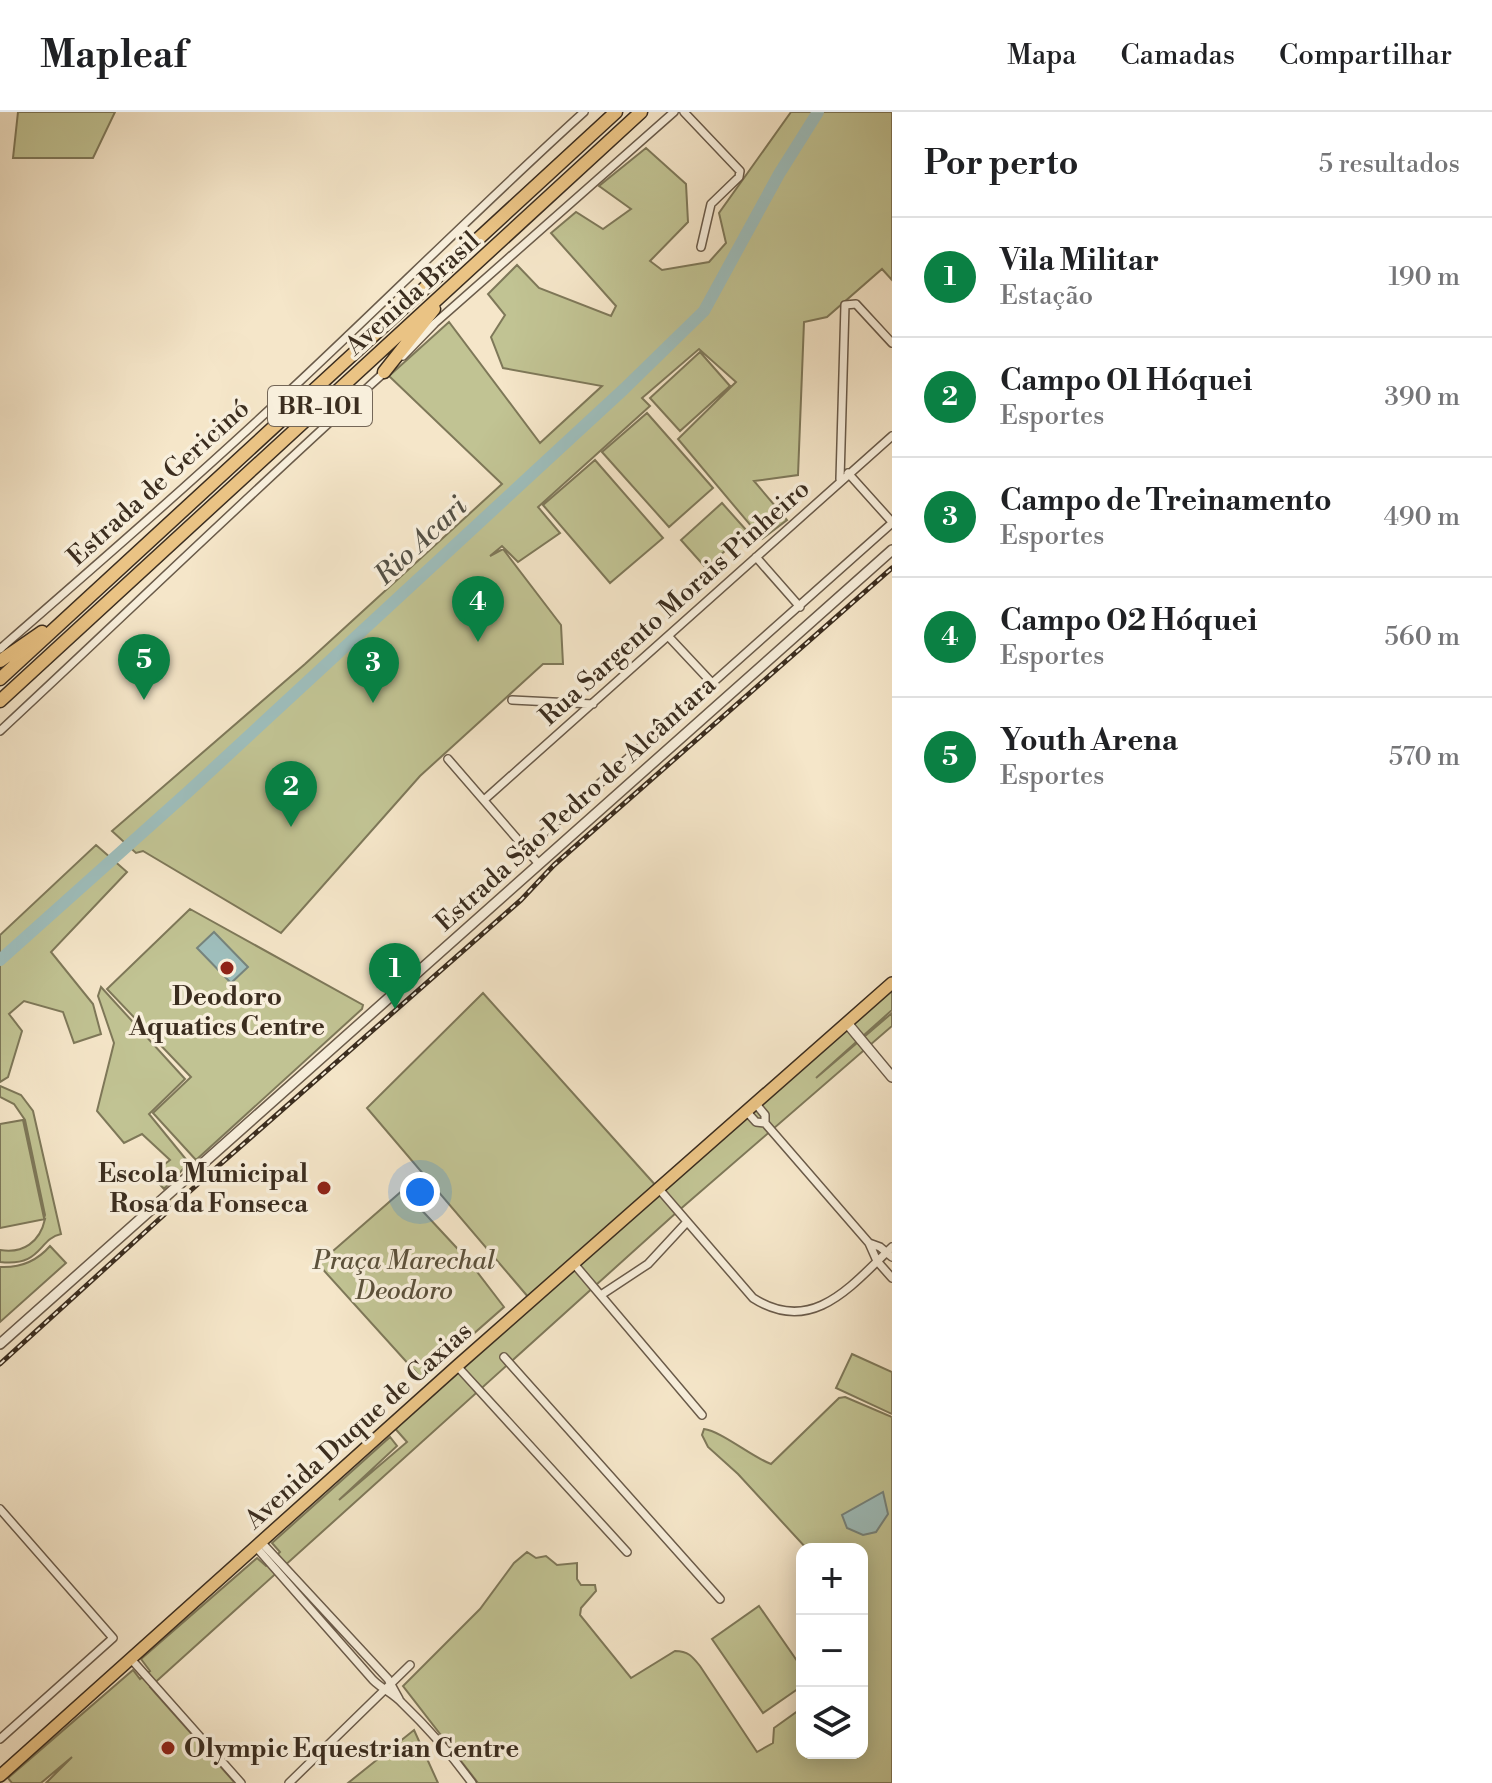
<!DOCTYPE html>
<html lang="pt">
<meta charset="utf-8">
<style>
:root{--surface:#fff;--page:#f6f6f6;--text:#202124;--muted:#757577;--line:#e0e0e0;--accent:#0b8043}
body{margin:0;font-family:"Libre Bodoni",serif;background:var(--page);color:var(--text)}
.controls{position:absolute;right:24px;bottom:24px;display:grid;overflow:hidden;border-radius:16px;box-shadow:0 4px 20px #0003}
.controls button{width:72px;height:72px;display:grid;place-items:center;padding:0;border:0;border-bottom:2px solid var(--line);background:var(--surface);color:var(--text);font:40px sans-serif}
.you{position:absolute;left:420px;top:1080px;width:28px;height:28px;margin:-20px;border:6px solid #fff;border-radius:50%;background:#1a73e8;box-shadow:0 0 0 12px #1a73e833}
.badge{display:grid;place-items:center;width:52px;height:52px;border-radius:50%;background:var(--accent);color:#fff;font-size:26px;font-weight:700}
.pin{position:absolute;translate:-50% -66px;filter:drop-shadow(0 2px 4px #0008)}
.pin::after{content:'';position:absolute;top:42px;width:28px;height:24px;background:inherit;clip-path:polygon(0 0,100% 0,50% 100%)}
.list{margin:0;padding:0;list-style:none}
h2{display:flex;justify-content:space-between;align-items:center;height:104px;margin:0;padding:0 32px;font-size:34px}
h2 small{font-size:26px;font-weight:400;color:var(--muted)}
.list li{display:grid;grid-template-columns:52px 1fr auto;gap:24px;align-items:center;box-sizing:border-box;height:120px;padding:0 32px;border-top:2px solid var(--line)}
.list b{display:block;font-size:30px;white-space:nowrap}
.list p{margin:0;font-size:26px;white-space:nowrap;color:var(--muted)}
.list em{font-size:26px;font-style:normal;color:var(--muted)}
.icon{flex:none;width:44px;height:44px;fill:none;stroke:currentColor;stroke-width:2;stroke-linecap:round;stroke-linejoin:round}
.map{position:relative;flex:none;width:892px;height:1671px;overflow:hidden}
header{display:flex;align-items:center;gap:48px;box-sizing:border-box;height:112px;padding:0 40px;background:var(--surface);border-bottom:2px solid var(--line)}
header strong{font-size:38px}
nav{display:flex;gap:44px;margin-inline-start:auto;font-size:28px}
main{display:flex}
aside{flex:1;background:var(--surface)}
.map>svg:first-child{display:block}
.green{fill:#c1c393;stroke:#7e7859;stroke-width:2}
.water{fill:#9ebebc;stroke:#76847d;stroke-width:2}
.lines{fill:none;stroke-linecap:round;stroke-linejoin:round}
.river{stroke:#9ebebc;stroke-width:12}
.minor-casing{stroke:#6a5b4a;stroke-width:10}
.tertiary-casing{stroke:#6a5b4a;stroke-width:12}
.primary-casing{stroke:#3b2d1f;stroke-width:14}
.motorway-casing{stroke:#3b2d1f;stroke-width:15}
.minor{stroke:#f8efdc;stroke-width:7}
.tertiary{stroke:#f8efdc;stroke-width:9}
.primary{stroke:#eac384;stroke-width:11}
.motorway{stroke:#eac384;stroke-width:12}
.rail-casing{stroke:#3b2d1f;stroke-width:5}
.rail{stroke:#f8efdc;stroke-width:2;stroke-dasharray:6;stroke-linecap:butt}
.poi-dot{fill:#8f2418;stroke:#f8efdc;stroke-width:3}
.labels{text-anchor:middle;stroke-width:7;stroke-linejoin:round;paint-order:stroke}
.shield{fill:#f8efdc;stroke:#746758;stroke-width:2}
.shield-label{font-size:24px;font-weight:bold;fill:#3b2d1f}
.street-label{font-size:26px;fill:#3b2d1f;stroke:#f8efdc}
.poi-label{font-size:26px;font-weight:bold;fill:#3b2d1f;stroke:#f8efdc}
.park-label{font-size:26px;font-style:italic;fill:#5c523c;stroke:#f8efdc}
.water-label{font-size:28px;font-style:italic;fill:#545146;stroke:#f8efdc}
</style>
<header>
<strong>Mapleaf</strong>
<nav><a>Mapa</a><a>Camadas</a><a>Compartilhar</a></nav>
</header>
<main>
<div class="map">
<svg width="892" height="1671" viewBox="0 0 892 1671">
<rect width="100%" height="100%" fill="#f5e6c9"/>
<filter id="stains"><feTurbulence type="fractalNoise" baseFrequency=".0025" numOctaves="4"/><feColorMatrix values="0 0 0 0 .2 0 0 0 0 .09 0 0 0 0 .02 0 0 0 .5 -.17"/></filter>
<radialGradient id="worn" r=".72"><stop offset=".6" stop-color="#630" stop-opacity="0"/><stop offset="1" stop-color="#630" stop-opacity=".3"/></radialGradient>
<path class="green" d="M18,0H115L93,46H13Z
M791,0H892V168L882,157L827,205L804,210L798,363L754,369L787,408L762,427L678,327L736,270L699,237L642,286L650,294L538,395L560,421L518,450L502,434L490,444L503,437L561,513L563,552H543L420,664L281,821L143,739L136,741L112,719L305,552L502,372L389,264L449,210L540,331L602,274L503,256L491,225L505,203L488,182L517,153L539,176L611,204L616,194L551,121L576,100L603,117L631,97L599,74L646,36L686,72L688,110L650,149L662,158L709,150L726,131L719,101Z
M700,240L730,274L680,319L650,286Z
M647,301L713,376L669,415L602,340Z
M595,348L663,426L610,471L543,393Z
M722,391L747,419L706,456L681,428Z
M96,733L127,760L51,840L93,892L101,922L74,931L63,900L24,889L9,902L22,919L8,965L0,970V823Z
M190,797L363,893L362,897L196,1048L153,1001L191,965L107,877Z
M892,868V898L816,966L892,901V914L677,1100L150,1575L235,1671H46L72,1645L41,1671H12L8,1666L133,1558L140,1567L150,1559L141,1547L257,1446L266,1454L280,1440L272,1431L390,1325L397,1334L339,1388L407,1330L392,1313L529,1186L367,996L483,881L658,1076Z
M101,875L185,967L149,1002L189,1051L164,1077L151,1063L170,1048L142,1022L124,1031L97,999L114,931L98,884Z
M0,974L21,983L33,999L61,1122C38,1127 42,1155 0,1150V1138C23,1142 40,1130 45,1107L0,1116V1012L23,1008L44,1106L45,1103L25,1008L14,992L0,985Z
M403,1078L468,1148L504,1195L422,1267L318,1152Z
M50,1134L66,1151L0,1210V1155C20,1156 37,1149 50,1134Z
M852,1242L892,1260V1302L836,1276Z
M845,1285L892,1305V1671H478L403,1574L480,1497L514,1451L527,1440L536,1446L546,1444L557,1453L577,1451V1467L581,1473H595L596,1479L581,1496L580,1503L631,1566L675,1539C688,1539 692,1544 700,1554L757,1640L773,1631L774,1616L802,1596V1641H862V1437H807L738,1362L708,1335L702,1323L704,1317C721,1319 752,1345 771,1352L839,1286Z
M759,1494L802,1556V1574L763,1601L712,1527Z
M414,1618L438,1671H348Z"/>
<path class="water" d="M214,820L248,855L231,871L197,836Z
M883,1380L888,1402L876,1420L863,1423L847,1416L842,1403Z"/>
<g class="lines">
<path class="river" d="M0,848L189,679L624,277L704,199L779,62L818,0"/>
<defs>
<path id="minor" d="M684,0L740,59L739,65L711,92L701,135
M403,244L435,211L674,0
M848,361L892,410
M840,367L845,193L856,192L892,231
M756,445L800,495
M668,524L713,572
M0,537C101,449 201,362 298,271C394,181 487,88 584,0
M512,588L593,592
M0,619C129,499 256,376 387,258
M448,647L538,751
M484,688L892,324
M526,737L892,411
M756,992L765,1003V1011L869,1131L877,1149L892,1166
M747,1000L756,1010L765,1011
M659,1077L753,1186C812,1224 851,1174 892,1135
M869,1131L880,1135L892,1145
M575,1153L702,1303
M601,1183L648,1152L686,1111
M504,1245L720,1487
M457,1254L627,1440
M0,1397L113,1526L0,1627
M261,1430L388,1567L399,1587
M256,1435L373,1568C382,1577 394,1582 402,1591C428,1616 451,1642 472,1671
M131,1547L241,1671
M289,1671L410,1553"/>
<path id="tertiary" d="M847,911L892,965
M0,1232L892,438"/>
<path id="primary" d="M0,1664L457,1254L892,871"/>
<path id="motorway" d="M384,260L434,197
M0,549L42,520
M0,567L616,0
M0,589L641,0"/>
</defs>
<use href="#minor" class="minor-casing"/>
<use href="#tertiary" class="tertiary-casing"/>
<use href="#primary" class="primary-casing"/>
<use href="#motorway" class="motorway-casing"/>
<use href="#minor" class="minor"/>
<use href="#tertiary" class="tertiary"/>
<use href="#primary" class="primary"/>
<use href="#motorway" class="motorway"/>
<defs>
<path id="rail" d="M0,1252L199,1071L521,788L554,753L892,456"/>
</defs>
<use href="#rail" class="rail-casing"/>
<use href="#rail" class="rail"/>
</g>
<g class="poi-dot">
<circle cx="227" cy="856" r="8"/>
<circle cx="324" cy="1076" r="8"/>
<circle cx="168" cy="1636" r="8"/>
</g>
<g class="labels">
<rect class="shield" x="268" y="274" width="104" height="40" rx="6"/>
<g class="shield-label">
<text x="320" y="302">BR-101</text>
</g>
<g class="street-label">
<text transform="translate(412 181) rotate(-42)" y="9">Avenida Brasil</text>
<text transform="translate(158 370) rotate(-42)" y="9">Estrada de Gericinó</text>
<text transform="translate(674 490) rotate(-42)" y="9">Rua Sargento Morais Pinheiro</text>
<text transform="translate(575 691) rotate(-42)" y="9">Estrada São Pedro de Alcântara</text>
<text transform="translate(358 1313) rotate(-42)" y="9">Avenida Duque de Caxias</text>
</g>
<g class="poi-label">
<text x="227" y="893">Deodoro<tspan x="227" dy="30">Aquatics Centre</tspan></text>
<text x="308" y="1070" text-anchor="end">Escola Municipal<tspan x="308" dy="30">Rosa da Fonseca</tspan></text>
<text x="184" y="1645" text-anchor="start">Olympic Equestrian Centre</text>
</g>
<g class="park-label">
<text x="404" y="1157">Praça Marechal<tspan x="404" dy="30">Deodoro</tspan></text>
</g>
<g class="water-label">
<text transform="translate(420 428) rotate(-43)" y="10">Rio Acari</text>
</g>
</g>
<rect width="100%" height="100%" filter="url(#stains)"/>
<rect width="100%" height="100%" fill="url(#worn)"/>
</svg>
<div class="controls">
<button>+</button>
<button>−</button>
<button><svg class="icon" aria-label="layers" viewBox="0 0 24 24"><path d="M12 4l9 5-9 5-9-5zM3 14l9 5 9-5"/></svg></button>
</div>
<div class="you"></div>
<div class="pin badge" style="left:395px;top:897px">1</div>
<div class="pin badge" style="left:291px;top:715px">2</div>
<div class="pin badge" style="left:373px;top:591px">3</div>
<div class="pin badge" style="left:478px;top:530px">4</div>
<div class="pin badge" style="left:144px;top:588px">5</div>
</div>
<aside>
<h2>Por perto<small>5 resultados</small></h2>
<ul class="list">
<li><span class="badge">1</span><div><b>Vila Militar</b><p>Estação</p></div><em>190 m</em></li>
<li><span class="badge">2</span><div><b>Campo 01 Hóquei</b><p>Esportes</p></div><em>390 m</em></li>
<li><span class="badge">3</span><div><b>Campo de Treinamento</b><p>Esportes</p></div><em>490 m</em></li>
<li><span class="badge">4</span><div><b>Campo 02 Hóquei</b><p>Esportes</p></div><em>560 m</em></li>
<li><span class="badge">5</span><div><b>Youth Arena</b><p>Esportes</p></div><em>570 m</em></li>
</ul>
</aside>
</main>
